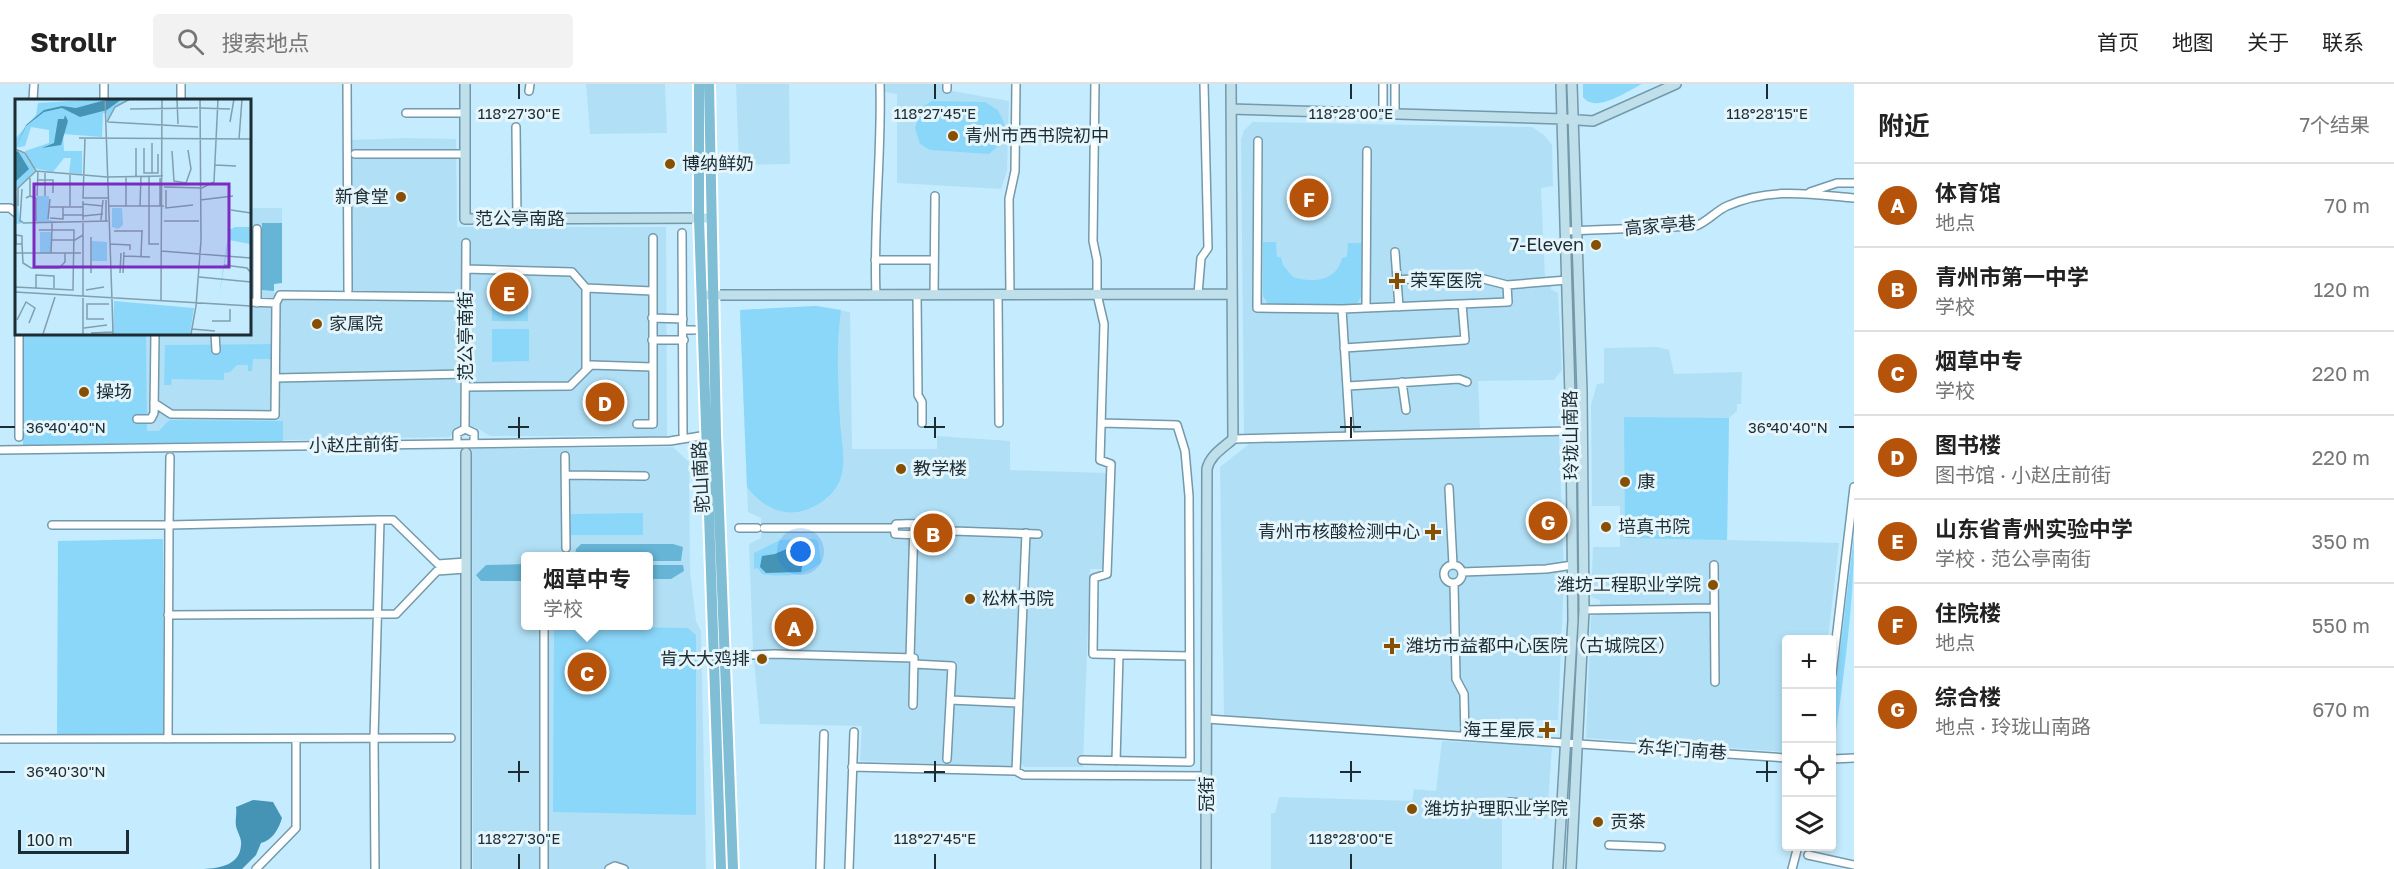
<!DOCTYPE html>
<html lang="zh">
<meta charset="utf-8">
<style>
:root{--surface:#fff;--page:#f2f2f2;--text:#222;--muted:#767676;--line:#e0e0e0;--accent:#b45309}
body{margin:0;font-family:"Golos Text","Noto Sans SC",sans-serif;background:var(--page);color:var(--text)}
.controls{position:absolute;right:18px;bottom:18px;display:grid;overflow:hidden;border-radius:6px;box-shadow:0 3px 9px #0003}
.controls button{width:54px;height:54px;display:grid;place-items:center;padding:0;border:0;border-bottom:2px solid var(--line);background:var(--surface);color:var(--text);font:30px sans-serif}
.scale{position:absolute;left:18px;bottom:15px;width:111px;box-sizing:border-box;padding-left:6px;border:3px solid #1d2c33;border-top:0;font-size:16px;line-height:21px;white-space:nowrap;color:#1d2c33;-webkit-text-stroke:4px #e5f5fc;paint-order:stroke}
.you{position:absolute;left:801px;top:468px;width:21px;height:21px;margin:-15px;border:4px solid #fff;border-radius:50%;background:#1a73e8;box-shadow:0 0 0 9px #1a73e833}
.badge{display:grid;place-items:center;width:39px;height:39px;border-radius:50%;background:var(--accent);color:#fff;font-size:20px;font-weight:700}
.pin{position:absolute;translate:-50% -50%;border:3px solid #fff;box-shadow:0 2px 6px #0006}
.popup{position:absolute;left:521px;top:468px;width:132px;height:78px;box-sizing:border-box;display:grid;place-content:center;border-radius:6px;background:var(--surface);filter:drop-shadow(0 2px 4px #0005);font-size:20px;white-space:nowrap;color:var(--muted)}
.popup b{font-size:22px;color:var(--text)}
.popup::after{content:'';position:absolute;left:50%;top:100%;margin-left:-12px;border:12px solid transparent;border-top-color:var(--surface)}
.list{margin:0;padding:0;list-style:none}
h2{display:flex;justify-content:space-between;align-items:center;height:78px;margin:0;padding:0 24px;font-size:26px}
h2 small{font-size:20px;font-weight:400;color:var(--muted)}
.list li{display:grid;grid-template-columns:39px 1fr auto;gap:18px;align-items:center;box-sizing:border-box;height:84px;padding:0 24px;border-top:2px solid var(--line)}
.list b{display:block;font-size:22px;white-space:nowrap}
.list p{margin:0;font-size:20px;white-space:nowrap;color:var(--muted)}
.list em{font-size:20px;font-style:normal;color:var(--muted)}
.icon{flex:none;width:33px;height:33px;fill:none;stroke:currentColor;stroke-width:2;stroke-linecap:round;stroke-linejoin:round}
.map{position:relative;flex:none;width:1854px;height:785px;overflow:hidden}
header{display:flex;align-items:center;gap:36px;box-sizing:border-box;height:84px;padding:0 30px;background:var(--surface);border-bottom:2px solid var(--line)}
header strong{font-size:28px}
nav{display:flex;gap:33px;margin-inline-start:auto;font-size:21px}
.search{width:420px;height:54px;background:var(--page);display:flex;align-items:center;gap:15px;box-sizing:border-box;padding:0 21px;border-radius:6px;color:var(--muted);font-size:22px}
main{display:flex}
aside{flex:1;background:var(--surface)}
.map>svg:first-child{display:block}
.built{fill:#b1e0f6;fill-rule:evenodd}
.green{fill:#8bd7fa}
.forest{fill:#66b5d7}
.water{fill:#4594b6}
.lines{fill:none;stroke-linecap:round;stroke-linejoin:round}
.street-casing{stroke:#7399aa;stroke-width:10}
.secondary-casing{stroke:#7399aa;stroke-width:12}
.primary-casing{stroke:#fff;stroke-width:14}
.street{stroke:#fff;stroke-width:7}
.secondary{stroke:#bfdfea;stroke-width:9}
.primary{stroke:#80bed6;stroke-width:10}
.ticks{fill:none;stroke:#1d2c33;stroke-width:2}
.poi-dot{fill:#874f00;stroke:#e5f5fc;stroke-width:2}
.labels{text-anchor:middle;stroke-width:6;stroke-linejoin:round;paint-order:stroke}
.poi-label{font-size:18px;fill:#1d2c33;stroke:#e5f5fc;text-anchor:start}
.street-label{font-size:18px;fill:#1d2c33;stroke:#e5f5fc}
.inset-road{fill:none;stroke:#819fad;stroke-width:1.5}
.view{fill:#7b2cbf;fill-opacity:0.15;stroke:#7b2cbf;stroke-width:3}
.inset-edge{fill:none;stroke:#1d2c33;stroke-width:3}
.ticks-label{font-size:15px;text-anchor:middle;fill:#1d2c33;stroke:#e5f5fc;stroke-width:6;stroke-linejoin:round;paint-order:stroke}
</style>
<header>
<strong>Strollr</strong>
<div class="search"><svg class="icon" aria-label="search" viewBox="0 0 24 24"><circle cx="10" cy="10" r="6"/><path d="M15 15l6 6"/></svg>搜索地点</div>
<nav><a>首页</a><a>地图</a><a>关于</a><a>联系</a></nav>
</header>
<main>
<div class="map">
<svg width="1854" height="785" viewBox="0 0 1854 785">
<rect width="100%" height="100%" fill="#c4ebfe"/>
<path class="built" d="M586,0H665L667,49L590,50Z
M736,0H789L790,80L739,81Z
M885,0H941L942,3L952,7L1009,17L1007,87L1001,105L897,99V10L885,8Z
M1253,38L1532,43L1544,51L1552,61L1553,102L1541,104L1545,194H1551V205L1558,209L1562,286L1554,296L1478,297L1480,344L1244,350L1241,56L1244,46Z
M406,54L456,55L457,143H666L667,352H490L475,343H457L450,353L23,361V249H249V124H282V199L274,200V209H351L350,56Z
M816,222L850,228L852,365H937V352L1010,357V386L1107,389L1103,485H1090L1083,683H1024L1020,678L1013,679L1011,683L860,677L862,642L760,640L753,564L749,460L761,454V434L748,428L740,226Z
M1657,263L1669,266L1674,290L1742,288L1741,320H1737V327L1729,334L1727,456L1839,459L1828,555L1786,556V668L1586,654L1591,532L1599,530L1600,516L1591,513L1593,463H1620V422H1592L1591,321L1597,300L1604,299V264Z
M1559,350L1564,493L1558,636L1473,637L1472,650L1224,632L1220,383L1249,360Z
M673,363L689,378L690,487L696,537L701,547L706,785H473L472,365ZM526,472H648V542H526Z
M1442,657L1552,662L1547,735L1502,733V785H1271V729H1275L1279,713L1412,717L1414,705L1436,707Z"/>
<path class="green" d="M1583,0H1642C1627,7 1596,30 1583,13Z
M932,17L985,18L998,26L1006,43L1002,59L989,70L930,66L920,60L915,44L921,24Z
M1263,158H1276L1277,173H1281L1283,181L1293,193C1312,199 1336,198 1342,174L1347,173L1348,159H1362L1361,213L1356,221L1268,220L1263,212Z
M492,205H528V237H492Z
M816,222L841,226C836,264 838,299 840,336C841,355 847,379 840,396C834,412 815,425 798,428C777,431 759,419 747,403L740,226Z
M492,245H529V277L492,278Z
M23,249H146L147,347H159L168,337L172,336L283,337V357L23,361Z
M273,260V275H253L252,287H248V281H237L230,288L224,289V296L172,295L171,301H164L165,261Z
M1624,333L1729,334L1727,456L1625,454Z
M643,429V451H570L571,430Z
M1854,452C1854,527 1842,602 1832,677V631Z
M163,455L164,651L57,650L58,457Z
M814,455L818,457L821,478C805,493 783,493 762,490L758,484L754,485V469L780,456Z
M554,542L688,544L696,551V731L553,728Z"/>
<path class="forest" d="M262,139H282V199L274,200V207L262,206Z
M581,460H673L683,463L681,477H649L648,472H575L576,465Z
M525,480V497H481L476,491L486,481Z
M648,481H683L684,487L671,495H649Z"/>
<path class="water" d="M800,459L806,463L801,488L766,489L760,483L762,472L775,470Z
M253,716L273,718L282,734C279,744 273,756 261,759L256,771L242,785H204C220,784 240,781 241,761C242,754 237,748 236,742C235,737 237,729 236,723Z"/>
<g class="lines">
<defs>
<path id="street" d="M104,0V16
M181,0V16
M347,0L348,206
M947,0V5
M1095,0L1093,157L1097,176V210L1104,240L1100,376L1111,380L1107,490L1094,494L1093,570L1189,572
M1383,0V30
M1395,0V30
M529,7L530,0
M33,16L34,0
M406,29H465
M516,43L517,135
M1258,57L1257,224L1342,225L1508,218L1507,201
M355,70H465
M1810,108L1837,99H1854
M0,124H10L16,129
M1566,147L1696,142C1708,137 1716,127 1727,122C1770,103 1809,110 1854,114
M682,149L683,350
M1395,168L1399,223
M875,176H934
M466,185L572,188L586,204L652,207
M1397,196L1468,191L1507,201L1567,196
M998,210L999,339
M1010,210L1009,115L1015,87L1016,0
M1198,210L1201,174L1208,164L1204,0
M876,211C873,140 882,70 880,0
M917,211L918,311L922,318V339
M934,211L935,112
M249,218L276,219
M257,219V145
M1366,224L1367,67
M1342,225L1350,352
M652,234L683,235
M684,246H694
M215,249L216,266
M652,256H684
M1344,264L1465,256L1462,220
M586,284V204
M276,294L466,290
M1402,298L1406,326
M1348,302L1459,295L1467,298
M466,303L570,302L591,281L652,283
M154,319L171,330L275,331L276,219L280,211L466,213
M137,335H151L154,329L155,249
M637,340H653V154
M465,345L466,159
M19,353V249
M1233,355L1571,347
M457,359V349L465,345L474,349V359
M0,366L670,357L707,351
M565,372L566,464
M565,391L645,392
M1449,404L1453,481
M380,436H393L438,480L466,478
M52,441H169L170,373
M739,444H757
M764,444H894L896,440C914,440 938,437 953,447L1038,450
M894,444L895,450L947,452L953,447
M1714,481L1715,598
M1444 490a9 9 0 1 1 18 0a9 9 0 1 1-18 0Z
M1462,488L1546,485L1573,481
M1454,499L1456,595L1464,610L1465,652
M1584,526L1714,524
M168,531L396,530L437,487L466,485
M544,542V785
M725,572L774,570L914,574L913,621
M910,574L914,440
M914,580L952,582L947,675
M1832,590L1854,403
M950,616L1018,619
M1207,635L1786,674
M0,655L451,654
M168,655L169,441L380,436L374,655L375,785
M1832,675L1854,674
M1082,676L1190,678V674L1189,412L1185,367L1177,341L1101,339
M1116,677L1119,571
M852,683L1016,687L1023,691L1207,692
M1016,687L1026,449
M1510,718L1562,722
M1609,761L1661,763
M1808,771L1854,781
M256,785L296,744V656
M609,785L615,782L624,785
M820,785L824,650
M849,785L854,648
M1792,785L1798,762"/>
<path id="secondary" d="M465,0V135L711,134
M1231,25L1564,35L1593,37L1676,0
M706,211L1232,210
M466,369V785
M1206,785L1207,385C1210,371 1223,364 1233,355L1231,0
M1558,785L1573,536L1571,347L1561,0
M1571,785L1584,526L1582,308L1572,0"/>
<path id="primary" d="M699,0V134L721,785
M709,0L716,350L733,785"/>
</defs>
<use href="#street" class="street-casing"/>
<use href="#secondary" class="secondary-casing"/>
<use href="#primary" class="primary-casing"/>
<use href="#street" class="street"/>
<use href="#secondary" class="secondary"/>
<use href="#primary" class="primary"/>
</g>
<path class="ticks" d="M519,0V15M935,0V15M1351,0V15M1767,0V15M519,333V354M935,333V354M1351,333V354M0,343H15M508,343H529M924,343H945M1340,343H1361M1839,343H1854M519,677V698M935,677V698M1351,677V698M1767,677V698M0,688H15M508,688H529M924,688H945M1340,688H1361M1756,688H1777M519,770V785M935,770V785M1351,770V785"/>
<g class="poi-dot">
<circle cx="953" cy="52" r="6"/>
<circle cx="670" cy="80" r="6"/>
<circle cx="401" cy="113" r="6"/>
<circle cx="1596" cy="161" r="6"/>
<path d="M1394 188h6v6h6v6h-6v6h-6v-6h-6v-6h6z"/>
<circle cx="317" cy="240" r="6"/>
<circle cx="84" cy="308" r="6"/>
<circle cx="901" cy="385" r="6"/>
<circle cx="1625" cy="398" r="6"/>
<circle cx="1606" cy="443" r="6"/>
<path d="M1430 439h6v6h6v6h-6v6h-6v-6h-6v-6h6z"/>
<circle cx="1713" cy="501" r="6"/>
<circle cx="970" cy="515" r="6"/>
<path d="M1389 553h6v6h6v6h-6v6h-6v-6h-6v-6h6z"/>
<circle cx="762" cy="575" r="6"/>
<path d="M1544 637h6v6h6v6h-6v6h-6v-6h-6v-6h6z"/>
<circle cx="1412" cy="725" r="6"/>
<circle cx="1598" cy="738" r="6"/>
</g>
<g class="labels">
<g class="poi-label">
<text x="965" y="58">青州市西书院初中</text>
<text x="682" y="86">博纳鲜奶</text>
<text x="389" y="119" text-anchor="end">新食堂</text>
<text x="1584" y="167" text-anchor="end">7-Eleven</text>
<text x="1410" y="203">荣军医院</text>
<text x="329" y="246">家属院</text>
<text x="96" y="314">操场</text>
<text x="913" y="391">教学楼</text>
<text x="1637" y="404">康</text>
<text x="1618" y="449">培真书院</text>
<text x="1420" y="454" text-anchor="end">青州市核酸检测中心</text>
<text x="1701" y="507" text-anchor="end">潍坊工程职业学院</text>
<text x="982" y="521">松林书院</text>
<text x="1406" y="568">潍坊市益都中心医院（古城院区）</text>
<text x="750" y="581" text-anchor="end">肯大大鸡排</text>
<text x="1535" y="652" text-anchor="end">海王星辰</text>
<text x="1424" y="731">潍坊护理职业学院</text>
<text x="1610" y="744">贡茶</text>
</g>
<g class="street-label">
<text x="520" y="141">范公亭南路</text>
<text transform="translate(1660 142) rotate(-5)" y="6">高家亭巷</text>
<text transform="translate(466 252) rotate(-90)" y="6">范公亭南街</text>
<text transform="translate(1571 351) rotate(-91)" y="6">玲珑山南路</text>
<text transform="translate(354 361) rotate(-1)" y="6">小赵庄前街</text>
<text transform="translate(701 393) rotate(-93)" y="6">驼山南路</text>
<text transform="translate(1682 666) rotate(4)" y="6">东华门南巷</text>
<text transform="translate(1207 710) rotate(-90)" y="6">冠街</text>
</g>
</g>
<g transform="translate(15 15)">
<rect width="236" height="236" fill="#c4ebfe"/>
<path d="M89,0H114L101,7L92,22V14H88L87,38L48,35L49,52H67V75L54,74L56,59H49L38,73L18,69L10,52L34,44V31L16,28L10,47L0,49V40L21,16L23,4ZM0,52L9,54L20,72L1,92L5,123L12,124L0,125ZM22,97H34V121L49,123H21ZM97,109H107L108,126L103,130L97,128ZM220,128H235V145L214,141L204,196L214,131ZM25,133H36V154H25ZM77,142L92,143V162H77ZM99,202L179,209L175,235H98Z" fill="#8bd7fa"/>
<path d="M94,0H107L92,11L65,18L47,9L29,13L11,27L0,50L11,26L29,11L47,7L61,9ZM50,16L53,22L46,46L27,49L39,44L43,20H49ZM3,52L14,70L0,83V53Z" fill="#4594b6"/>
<path class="inset-road" d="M90,0L97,201M162,0L163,25M184,9L215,10M115,10L183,9M92,23L100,8L115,0M93,23L183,28M215,23L219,0M70,39L68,99H94M224,40L227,0M236,40L64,39L236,40M137,44V74M121,49V77M129,49V74H143V55M0,50L10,54L21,72M157,52L159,82L171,84L176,70L173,51M200,66L221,67M21,72L92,78L148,77M30,74V97M55,75V107M134,77V145H144M23,81H38V94M149,88L187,89L199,83L203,0M7,90L5,122L8,123M151,91V109L178,106M15,97L21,99V122M22,97L23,72M11,99L15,97V79M91,101V122M185,101L218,97M68,105L88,107M3,107V89L21,72M93,107H149M111,107V77M125,107L126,77M145,107V79M35,108H68M216,111L236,114M48,116H68M68,117L88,115M35,119L48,120V108M33,120L35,100M68,121V102M86,121L88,101M149,122H184M8,124L93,122M24,131H37V124M99,132H128M76,138V174M37,141H60L68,136M0,145H7L8,164L16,169H44L50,163V154M1,145V136L7,137V145M95,145L115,146V151M146,152L236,159M0,154H66M109,157L135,158M126,157L127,132M209,166L232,169L236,174M105,174L106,154M108,174L109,153M184,178L236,183M0,188L58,191L59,131H37L36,154M21,189V176L39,177V189M71,191L89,188M0,193L236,207M68,197V124M68,199V235M97,201L98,235M146,201L147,0M181,207L186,141L185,0M89,220H72V205H94M2,221L11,203L20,209L14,224M197,222H215V210M69,229L92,226M177,230L200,232M76,234L98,233M28,235L40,198M176,235L181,207"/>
<path class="view" d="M19,85H214V168H19Z"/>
<rect width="236" height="236" class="inset-edge"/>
</g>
<g class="ticks-label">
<text x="519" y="35">118°27'30"E</text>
<text x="935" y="35">118°27'45"E</text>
<text x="1351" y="35">118°28'00"E</text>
<text x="1767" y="35">118°28'15"E</text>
<text x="66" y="349">36°40'40"N</text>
<text x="1788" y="349">36°40'40"N</text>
<text x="66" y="693">36°40'30"N</text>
<text x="519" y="760">118°27'30"E</text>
<text x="935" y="760">118°27'45"E</text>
<text x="1351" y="760">118°28'00"E</text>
</g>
</svg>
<div class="controls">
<button>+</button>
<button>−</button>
<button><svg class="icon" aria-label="locate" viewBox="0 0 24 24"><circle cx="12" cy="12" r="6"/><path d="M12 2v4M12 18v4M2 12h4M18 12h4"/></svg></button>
<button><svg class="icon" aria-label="layers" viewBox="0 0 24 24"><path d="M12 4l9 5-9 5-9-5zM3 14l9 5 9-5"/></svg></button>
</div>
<div class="scale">100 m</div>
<div class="you"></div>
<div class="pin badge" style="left:794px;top:543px">A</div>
<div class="pin badge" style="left:933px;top:449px">B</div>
<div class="pin badge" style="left:587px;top:588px">C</div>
<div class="popup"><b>烟草中专</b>学校</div>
<div class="pin badge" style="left:605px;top:318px">D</div>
<div class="pin badge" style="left:509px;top:208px">E</div>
<div class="pin badge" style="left:1309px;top:114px">F</div>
<div class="pin badge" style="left:1548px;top:437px">G</div>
</div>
<aside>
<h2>附近<small>7个结果</small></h2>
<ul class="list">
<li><span class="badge">A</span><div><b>体育馆</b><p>地点</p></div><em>70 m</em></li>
<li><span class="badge">B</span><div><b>青州市第一中学</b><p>学校</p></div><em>120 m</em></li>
<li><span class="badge">C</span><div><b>烟草中专</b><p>学校</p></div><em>220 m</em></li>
<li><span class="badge">D</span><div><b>图书楼</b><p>图书馆 · 小赵庄前街</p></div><em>220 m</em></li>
<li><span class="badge">E</span><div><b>山东省青州实验中学</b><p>学校 · 范公亭南街</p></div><em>350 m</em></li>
<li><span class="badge">F</span><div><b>住院楼</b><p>地点</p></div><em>550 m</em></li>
<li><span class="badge">G</span><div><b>综合楼</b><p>地点 · 玲珑山南路</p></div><em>670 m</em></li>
</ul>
</aside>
</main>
